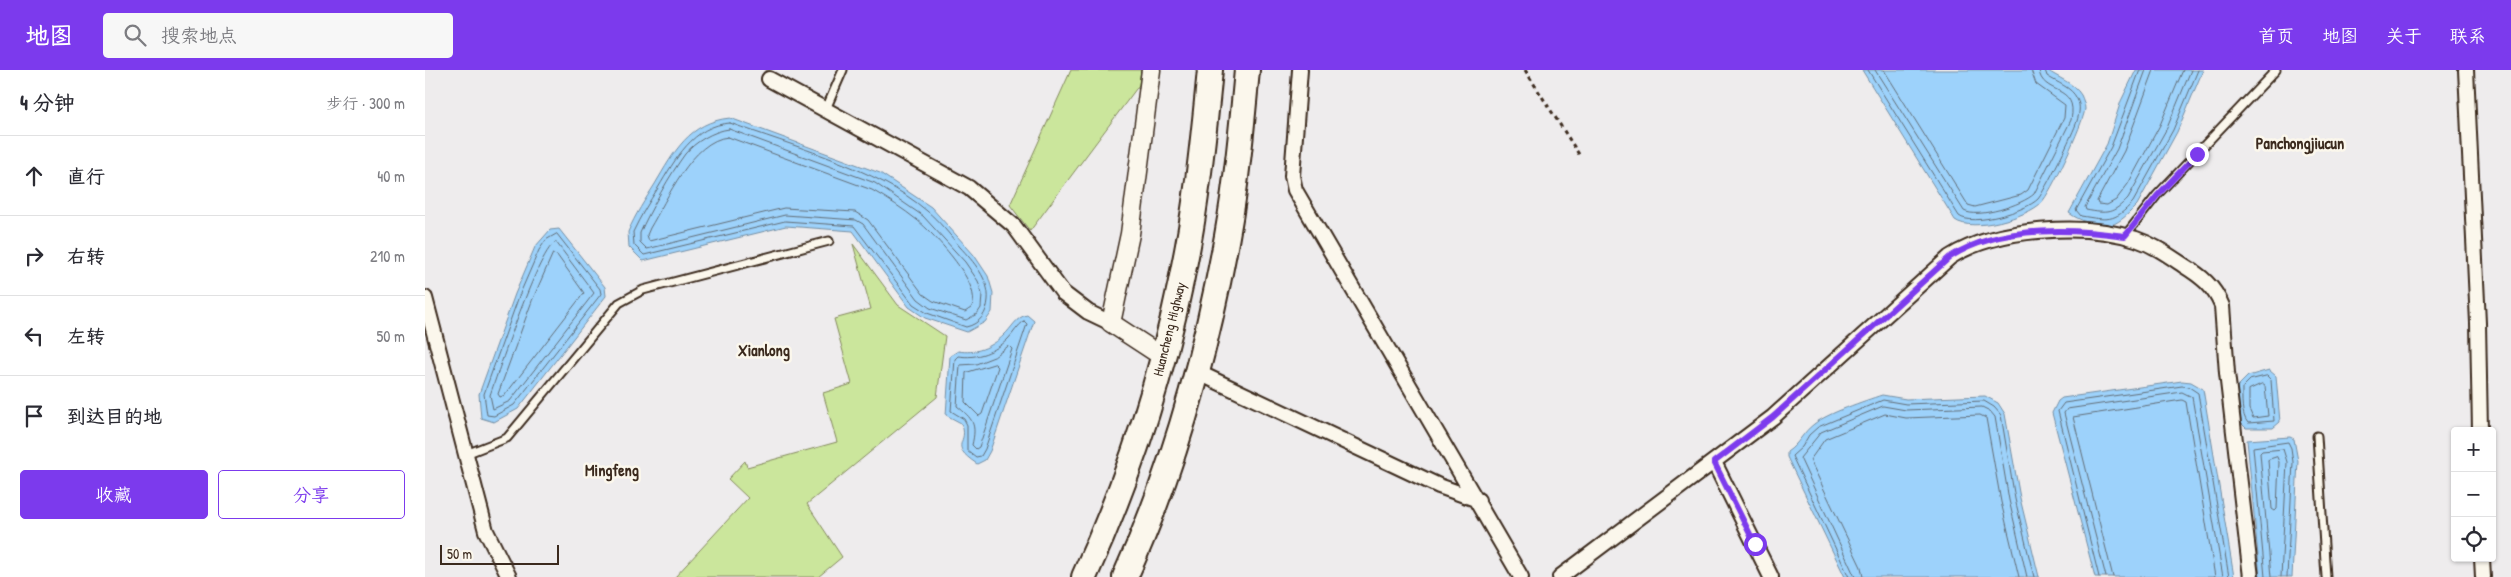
<!DOCTYPE html>
<html lang="zh">
<meta charset="utf-8">
<style>
:root{--surface:#fff;--page:#f7f7f7;--text:#2b2b33;--muted:#7c7c81;--line:#e1e1e2;--accent:#7c3aed}
body{margin:0;font-family:"Patrick Hand","LXGW WenKai TC",sans-serif;background:var(--page);color:var(--text)}
.controls{position:absolute;right:15px;bottom:15px;display:grid;overflow:hidden;border-radius:5px;box-shadow:0 1px 4px #0004}
.controls button{width:45px;height:45px;display:grid;place-items:center;padding:0;border:0;border-bottom:1px solid var(--line);background:var(--surface);color:var(--text);font:25px sans-serif}
.scale{position:absolute;left:15px;bottom:12px;width:119px;box-sizing:border-box;padding-left:5px;border:2px solid #3b2a1e;border-top:0;font-size:14px;line-height:18px;white-space:nowrap;color:#3b2a1e;-webkit-text-stroke:4px #fbf7ec;paint-order:stroke}
.stop{position:absolute;width:15px;height:15px;margin:-11px;border:4px solid #7c3aed;border-radius:50%;background:#fff}
.stop.end{background:#7c3aed;border-color:#fff;box-shadow:0 1px 5px #0008}
.list{margin:0;padding:0;list-style:none}
h2{display:flex;justify-content:space-between;align-items:center;height:65px;margin:0;padding:0 20px;font-size:21px}
h2 small{font-size:16px;font-weight:400;color:var(--muted)}
.list li{display:grid;grid-template-columns:32px 1fr auto;gap:15px;align-items:center;box-sizing:border-box;height:80px;padding:0 20px;border-top:1px solid var(--line)}
.list b{display:block;font-size:19px;white-space:nowrap}
.list em{font-size:16px;font-style:normal;color:var(--muted)}
.actions{display:flex;gap:10px;padding:15px 20px}
.actions a{flex:1;padding:11px 0;border:1px solid var(--accent);border-radius:5px;text-align:center;font-size:18px;color:var(--accent)}
.actions .main{background:var(--accent);color:#fff}
.icon{flex:none;width:28px;height:28px;fill:none;stroke:currentColor;stroke-width:2;stroke-linecap:round;stroke-linejoin:round}
.map{position:relative;flex:none;width:2086px;height:507px;overflow:hidden}
header{display:flex;align-items:center;gap:30px;box-sizing:border-box;height:70px;padding:0 25px;background:var(--accent);color:#fff}
header strong{font-size:24px}
nav{display:flex;gap:28px;margin-inline-start:auto;font-size:18px}
.search{width:350px;height:45px;background:var(--page);display:flex;align-items:center;gap:12px;box-sizing:border-box;padding:0 18px;border-radius:5px;color:var(--muted);font-size:19px}
main{display:flex}
aside{flex:1;background:var(--surface)}
.map>svg:first-child{display:block}
.green{fill:#cbe69c;stroke:#83885d}
.water{fill:#9dd2fb;stroke:#768fa3}
.lines{fill:none;stroke-linecap:round;stroke-linejoin:round}
.shore{stroke:#626d76;stroke-width:1}
.service-casing{stroke:#3b2a1e;stroke-width:11}
.minor-casing{stroke:#3b2a1e;stroke-width:18}
.tertiary-casing{stroke:#3b2a1e;stroke-width:21}
.trunk-casing{stroke:#3b2a1e;stroke-width:28}
.path{stroke:#3b2a1e;stroke-width:3;stroke-dasharray:4 4;stroke-linecap:butt}
.service{stroke:#fbf7ec;stroke-width:7}
.minor{stroke:#fbf7ec;stroke-width:14}
.tertiary{stroke:#fbf7ec;stroke-width:18}
.trunk{stroke:#fbf7ec;stroke-width:24}
.route{stroke:#7c3aed;stroke-width:6}
.labels{text-anchor:middle;stroke-width:5;stroke-linejoin:round;paint-order:stroke}
.street-label{font-size:14px;fill:#3b2a1e;stroke:#fbf7ec}
.quarter-label{font-size:16px;font-weight:bold;fill:#3b2a1e;stroke:#fbf7ec}
</style>
<header>
<strong>地图</strong>
<div class="search"><svg class="icon" aria-label="search" viewBox="0 0 24 24"><circle cx="10" cy="10" r="6"/><path d="M15 15l6 6"/></svg>搜索地点</div>
<nav><a>首页</a><a>地图</a><a>关于</a><a>联系</a></nav>
</header>
<main>
<aside>
<h2>4 分钟<small>步行 · 300 m</small></h2>
<ul class="list">
<li><svg class="icon" aria-label="ahead" viewBox="0 0 24 24"><path d="M12 20V5M6 11l6-6 6 6"/></svg><div><b>直行</b></div><em>40 m</em></li>
<li><svg class="icon" aria-label="right" viewBox="0 0 24 24"><path d="M7 20v-9h11M14 6l5 5-5 5"/></svg><div><b>右转</b></div><em>210 m</em></li>
<li><svg class="icon" aria-label="left" viewBox="0 0 24 24"><path d="M17 20v-9H6M10 6l-5 5 5 5"/></svg><div><b>左转</b></div><em>50 m</em></li>
<li><svg class="icon" aria-label="arrive" viewBox="0 0 24 24"><path d="M6 21V4h12l-3 4 3 4H6"/></svg><div><b>到达目的地</b></div></li>
</ul>
<div class="actions"><a class="main">收藏</a><a>分享</a></div>
</aside>
<div class="map">
<svg width="2086" height="507" viewBox="0 0 2086 507">
<rect width="100%" height="100%" fill="#eeeced"/>
<filter id="ink" filterUnits="userSpaceOnUse"><feTurbulence type="fractalNoise" baseFrequency=".02" numOctaves="2"/><feDisplacementMap in="SourceGraphic" scale="10" xChannelSelector="R" yChannelSelector="G"/><feConvolveMatrix kernelMatrix="1 2 1 2 8 2 1 2 1" color-interpolation-filters="sRGB"/></filter>
<g filter="url(#ink)">
<path class="green" d="M646,0H716L714,15L605,161L585,135Z
M428,174L473,235L520,266L512,327L382,434L417,487L393,507H250L323,428L303,409L320,391L322,397L412,372L398,323L427,314L409,249L446,239Z"/>
<path class="water" d="M1437,0H1622C1633,8 1649,13 1656,25C1658,29 1660,35 1660,39C1658,54 1626,123 1616,133C1602,147 1548,163 1530,150Z
M1711,0H1778L1752,62L1712,135C1705,142 1696,152 1686,155C1674,158 1653,150 1644,143L1682,74L1696,31Z
M305,48L455,103L506,137L549,185L563,206L568,223L567,242L560,252L542,262L500,248L484,237L428,161L361,156L218,191L204,177L203,162C210,145 220,130 230,114C249,82 264,52 305,48Z
M134,159L180,217L181,226L93,339L69,352L56,348L54,324L90,224L110,177L125,160Z
M602,245L609,251L565,381L560,390L552,394C521,373 546,374 536,353L521,345L525,286L533,281C550,284 566,278 579,265C587,258 591,247 602,245Z
M1844,300L1851,306L1855,352L1848,358H1821L1816,353L1812,317L1823,306Z
M1757,311L1766,312L1778,319L1809,507H1670L1627,343L1633,331L1637,328Z
M1457,325L1481,329L1560,326L1573,333L1580,344L1595,428L1614,507H1420L1362,387V382C1374,374 1378,362 1389,354C1403,343 1439,331 1457,325Z
M1865,367L1869,369L1873,391L1867,507H1835L1822,370Z"/>
<g class="lines">
<path class="shore" d="M1443,0L1534,146C1548,157 1601,141 1613,129C1619,122 1649,62 1652,51C1654,44 1656,36 1652,29C1647,17 1632,13 1622,6L1620,0
M1450,0L1539,141C1553,149 1597,135 1609,124L1646,50C1654,13 1616,26 1614,0
M1459,0L1543,135L1550,137L1596,125L1603,120L1639,48L1640,35L1611,14L1606,0
M1715,0L1686,77L1651,140L1656,146C1682,150 1689,153 1708,132L1748,60L1773,0
M1721,0L1692,79L1660,137L1661,140C1682,144 1688,144 1703,128L1742,58L1766,0
M1729,0L1699,81L1672,131L1673,134L1682,135L1691,130L1703,114L1735,55L1758,0
M305,53C367,76 452,98 502,141C514,151 525,165 535,177C548,191 565,210 563,230C562,243 555,254 541,257L502,243L488,234L429,156L360,151L219,185L209,175L208,162C215,147 224,132 233,118C250,90 268,55 305,53Z
M304,59L450,113L498,146L540,192L553,211L557,224L556,238L552,244L541,250L505,238L493,229L438,154L431,150L360,145L222,179L215,172V163C224,142 246,103 260,84C270,72 288,61 304,59Z
M303,67L447,120C463,129 478,139 492,150C509,164 560,217 546,238L540,242L508,231L498,224L443,150L430,142L359,138L224,171L222,165L225,158C242,130 267,70 303,67Z
M132,164L175,219L176,224L89,335L69,346L62,345L59,324L94,226L114,180L121,170Z
M131,172L169,223L85,331L68,339L65,325C73,303 115,175 131,172Z
M128,184L132,185L159,223L80,325L75,327L73,324L107,231Z
M599,251L602,254L560,379L556,386L551,387L542,380V355L539,349L526,341L530,289L533,286C552,289 570,282 583,269C589,263 592,256 599,251Z
M584,276L587,279L554,377L551,379L547,375C552,354 548,349 532,336L535,295L551,294L569,287Z
M570,294L573,297L557,344L554,346L540,332L541,303Z
M1842,306L1846,310L1849,351L1823,353C1816,345 1817,328 1817,318L1825,310Z
M1837,314L1840,316L1843,346L1828,348L1824,339V320Z
M1852,387L1854,392L1852,439L1850,441L1847,439L1843,390Z
M1424,507L1367,386L1377,377L1384,365L1393,357L1458,330L1481,334L1559,331L1569,337L1576,345L1590,429L1609,507
M1430,507L1375,388L1396,362L1458,336L1481,340L1557,337L1565,341L1570,347L1584,430L1602,507
M1438,507L1436,497L1385,390L1400,369L1460,344L1481,348L1555,345L1561,348L1576,432L1594,507
M1674,507L1633,341L1639,333L1757,316L1764,317L1773,323L1804,507
M1681,507L1639,343L1642,339L1757,322L1767,327L1798,507
M1688,507L1648,347L1757,330L1761,332L1790,507
M1840,507L1828,377L1863,372L1866,378L1868,392L1862,507
M1846,507L1835,383L1837,381L1858,379L1862,392L1856,507"/>
<defs>
<path id="service" d="M401,39L418,0
M1700,166L1732,125L1851,0
M1892,366L1901,507
M41,384L82,368L194,233L218,220L404,171"/>
<path id="minor" d="M875,0L867,106L870,120L1096,507
M2041,0L2053,253L2055,361
M344,9L544,118L589,156L638,223L663,242L686,253
M0,228L61,461L84,507
M772,302L1014,416L1053,430
M1289,392L1346,507
M2057,488L2058,507
M1135,507L1348,347L1525,187C1571,158 1659,152 1711,169C1729,175 1743,185 1758,195C1776,206 1789,216 1797,236L1802,303L1826,507"/>
<path id="tertiary" d="M726,0L705,164L686,253L738,287"/>
<path id="trunk" d="M659,507C710,396 746,278 766,158C775,105 780,53 785,0
M700,507C749,399 781,283 802,166C812,111 817,55 822,0"/>
</defs>
<use href="#service" class="service-casing"/>
<use href="#minor" class="minor-casing"/>
<use href="#tertiary" class="tertiary-casing"/>
<use href="#trunk" class="trunk-casing"/>
<path class="path" d="M1100,0L1155,86"/>
<use href="#service" class="service"/>
<use href="#minor" class="minor"/>
<use href="#tertiary" class="tertiary"/>
<use href="#trunk" class="trunk"/>
</g>
</g>
<g class="lines" filter="url(#ink)">
<path class="route" d="M1330,474L1289,392L1348,347L1525,187C1573,156 1644,158 1700,166L1732,126L1772,84"/>
</g>
<g class="labels">
<g class="street-label">
<text transform="translate(744 259) rotate(-76)" y="5">Huancheng Highway</text>
</g>
<g class="quarter-label">
<text x="1875" y="79">Panchongjiucun</text>
<text x="339" y="286">Xianlong</text>
<text x="187" y="406">Mingfeng</text>
</g>
</g>
</svg>
<div class="controls">
<button>+</button>
<button>−</button>
<button><svg class="icon" aria-label="locate" viewBox="0 0 24 24"><circle cx="12" cy="12" r="6"/><path d="M12 2v4M12 18v4M2 12h4M18 12h4"/></svg></button>
</div>
<div class="scale">50 m</div>
<div class="stop" style="left:1330px;top:474px"></div>
<div class="stop end" style="left:1772px;top:84px"></div>
</div>
</main>
